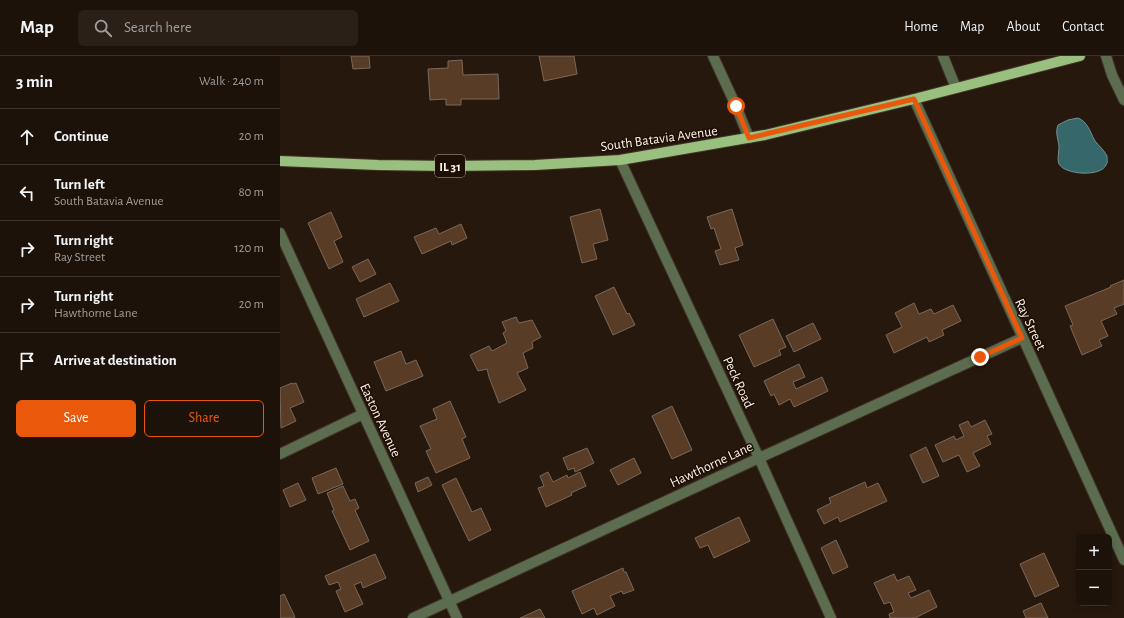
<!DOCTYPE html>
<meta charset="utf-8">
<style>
:root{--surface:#1d120a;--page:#2a2018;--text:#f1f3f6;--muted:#a09e9c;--line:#3b322b;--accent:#ea580c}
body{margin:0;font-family:"Alegreya Sans",sans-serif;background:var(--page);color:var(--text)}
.controls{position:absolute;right:12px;bottom:12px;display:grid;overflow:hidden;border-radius:6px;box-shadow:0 2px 6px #0003}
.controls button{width:36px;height:36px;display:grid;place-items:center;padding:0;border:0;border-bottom:1px solid var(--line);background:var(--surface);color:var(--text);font:20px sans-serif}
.stop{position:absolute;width:12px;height:12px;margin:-9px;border:3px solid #ea580c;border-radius:50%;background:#fff}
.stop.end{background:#ea580c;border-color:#fff;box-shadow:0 1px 4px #0008}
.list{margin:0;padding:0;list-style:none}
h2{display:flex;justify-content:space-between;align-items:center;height:52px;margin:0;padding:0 16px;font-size:17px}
h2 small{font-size:13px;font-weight:400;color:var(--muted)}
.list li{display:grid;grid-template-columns:26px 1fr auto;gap:12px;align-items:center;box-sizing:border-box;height:56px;padding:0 16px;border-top:1px solid var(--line)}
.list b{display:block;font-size:15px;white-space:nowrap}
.list p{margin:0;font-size:13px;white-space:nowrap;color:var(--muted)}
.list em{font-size:13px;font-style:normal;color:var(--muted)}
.actions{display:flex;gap:8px;padding:12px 16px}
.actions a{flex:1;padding:9px 0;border:1px solid var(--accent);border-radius:6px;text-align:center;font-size:14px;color:var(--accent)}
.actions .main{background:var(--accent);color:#fff}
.icon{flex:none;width:22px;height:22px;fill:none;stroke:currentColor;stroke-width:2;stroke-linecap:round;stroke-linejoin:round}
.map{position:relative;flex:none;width:844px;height:562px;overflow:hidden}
header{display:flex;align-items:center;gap:24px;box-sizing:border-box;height:56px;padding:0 20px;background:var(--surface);border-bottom:1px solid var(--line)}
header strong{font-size:19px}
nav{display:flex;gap:22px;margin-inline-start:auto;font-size:14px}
.search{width:280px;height:36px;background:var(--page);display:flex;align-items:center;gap:10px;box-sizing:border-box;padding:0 14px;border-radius:6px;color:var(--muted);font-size:15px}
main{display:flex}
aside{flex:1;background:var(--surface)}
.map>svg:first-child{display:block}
.water{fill:#36686b;stroke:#719191}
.building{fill:#593c26;stroke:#7a685a}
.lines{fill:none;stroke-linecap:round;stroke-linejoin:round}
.minor-casing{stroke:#413228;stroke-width:12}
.major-casing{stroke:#413228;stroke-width:12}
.minor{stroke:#5b6d4e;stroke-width:10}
.major{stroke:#99c07f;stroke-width:10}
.route{stroke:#ea580c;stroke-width:5}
.labels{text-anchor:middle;stroke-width:3;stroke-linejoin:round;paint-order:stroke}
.shield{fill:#1d0f05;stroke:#b9aea5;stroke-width:1}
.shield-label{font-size:13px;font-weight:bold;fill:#fcf2ea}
.street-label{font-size:14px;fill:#fcf2ea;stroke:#1d0f05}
</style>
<header>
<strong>Map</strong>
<div class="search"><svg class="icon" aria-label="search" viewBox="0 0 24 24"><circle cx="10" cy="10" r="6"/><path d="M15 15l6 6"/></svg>Search here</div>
<nav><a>Home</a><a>Map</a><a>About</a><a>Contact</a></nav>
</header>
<main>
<aside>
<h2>3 min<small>Walk · 240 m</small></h2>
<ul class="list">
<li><svg class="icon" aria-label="ahead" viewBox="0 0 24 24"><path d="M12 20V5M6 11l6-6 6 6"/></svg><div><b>Continue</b></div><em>20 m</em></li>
<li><svg class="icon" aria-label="left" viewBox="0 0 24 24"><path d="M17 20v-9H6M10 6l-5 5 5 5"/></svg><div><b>Turn left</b><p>South Batavia Avenue</p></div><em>80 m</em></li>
<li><svg class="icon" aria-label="right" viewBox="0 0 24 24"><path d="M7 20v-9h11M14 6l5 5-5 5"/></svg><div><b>Turn right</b><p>Ray Street</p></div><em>120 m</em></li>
<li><svg class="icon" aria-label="right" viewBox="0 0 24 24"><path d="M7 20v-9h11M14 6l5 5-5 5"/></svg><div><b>Turn right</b><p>Hawthorne Lane</p></div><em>20 m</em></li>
<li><svg class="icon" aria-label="arrive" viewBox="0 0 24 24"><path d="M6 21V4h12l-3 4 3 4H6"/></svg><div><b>Arrive at destination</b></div></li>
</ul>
<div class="actions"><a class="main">Save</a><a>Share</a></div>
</aside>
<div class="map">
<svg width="844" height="562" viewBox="0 0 844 562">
<rect width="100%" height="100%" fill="#27180d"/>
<path class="water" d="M798,62C808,66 810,76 815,85C819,90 824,94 827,100C827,103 828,107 826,109C821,121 785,119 779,108C777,103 779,96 779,90C778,82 775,77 778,69L788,64Z"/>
<path class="building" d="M71,0H89L90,12L73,13Z
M259,0H294L297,18L264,25Z
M182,4L183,19L218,18L219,43H181V49H166V43L150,44L148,13L168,12V5Z
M320,153L328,184L313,188L317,203L302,207L290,161Z
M452,153L463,189L455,192L459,204L440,209L435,195L441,193L434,172L431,173L427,161Z
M51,156L62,181L54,185L63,206L49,213L28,167Z
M181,168L187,182L172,189L171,185L142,198L134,181L156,172L159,178Z
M88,203L96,218L80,226L72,211Z
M844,224V248L834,252L837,258L821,265L828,280L819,284L822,290L802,299L790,270L793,269L785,250L831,231L830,230Z
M110,227L119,245L84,261L76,243Z
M334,231L347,258L349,257L355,269L333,279L315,240Z
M634,247L639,258L651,253L654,258L673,249L681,265L662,274L664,279L649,286L647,281L614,297L606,279L622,271L615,257Z
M236,261L239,267L252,264L261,281L252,286L253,292L243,297L248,312L237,317L246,334L219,347L209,321L207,313L198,315L190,299L209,290L212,295L227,287L223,277L226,275L222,266Z
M493,263L506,291L499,294L501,299L474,311L459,279Z
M533,267L541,283L514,296L506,280Z
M121,295L126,308L136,304L143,320L106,335L94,306Z
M519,308L525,321L513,326L516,333L542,321L548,335L514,351L510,343L499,349L494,338L491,340L484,325Z
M12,327L13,328L16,327L24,346L10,352L16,365L1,372L0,332Z
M170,345L186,381L182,383L190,402L156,417L146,395L151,393L140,370L157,363L153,353Z
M392,350L412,394L392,403L372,360Z
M705,364L712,378L707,380L711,388L693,397L700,410L687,416L679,399L663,406L655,389L674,380L676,384L684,380L679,369L688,365L691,371Z
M646,391L659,420L643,427L630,399Z
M307,392L314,407L295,416L294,412L288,414L283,402Z
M354,402L361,417L338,429L330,414Z
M56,412L63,428L38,438L32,422Z
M268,416L273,426L287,419L288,422L300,416L306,430L291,437L292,439L266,451L258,432L264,430L260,420Z
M148,421L152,429L138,436L135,427Z
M176,422L192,456L201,452L211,474L189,485L162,429Z
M585,426L587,432L598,427L607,445L560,466L558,461L544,468L537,454L551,447L549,442Z
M18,427L26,444L10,451L3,434Z
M63,430L70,445L75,443L79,452L75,454L89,485L70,494L52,455L54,454L47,437Z
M459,461L470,485L434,502L428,489L420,492L415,482Z
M556,484L568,511L553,518L541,492Z
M764,497L779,530L755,541L740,508Z
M95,498L106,522L83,532L81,526L74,529L83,548L65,556L56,535L61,533L58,526L49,529L45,520Z
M343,512L344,516H346L354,534L343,538L342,535L330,540L335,550L317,559L314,552L302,558L292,535Z
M614,518L617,525L629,520L636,534L628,537L631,542L649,534L657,551L635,562H610L609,558L614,556L610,546L604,548L594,527Z
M4,538L15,561L13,562H0V540Z
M761,547L768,562H746L743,555Z
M260,553L265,562H240Z"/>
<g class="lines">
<defs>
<path id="minor" d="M433,0L456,50L469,82
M663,0L676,32
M826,0L832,19L844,44
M634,43L844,504
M340,104L479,402L551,562
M0,177L177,562
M0,398L83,358
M133,562L479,402L742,282"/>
<path id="major" d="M0,105L98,109L166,110L255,109L340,104L485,79L634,43L800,0"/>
</defs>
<use href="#minor" class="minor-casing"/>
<use href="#major" class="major-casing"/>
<use href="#minor" class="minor"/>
<use href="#major" class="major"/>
</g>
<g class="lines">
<path class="route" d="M456,50L469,82L634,43L742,282L700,301"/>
</g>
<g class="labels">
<rect class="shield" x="155" y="99" width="30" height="22" rx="3"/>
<g class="shield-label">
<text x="170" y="115">IL 31</text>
</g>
<g class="street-label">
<text transform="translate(379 82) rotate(-8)" y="5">South Batavia Avenue</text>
<text transform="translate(751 268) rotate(65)" y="5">Ray Street</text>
<text transform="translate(459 326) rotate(65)" y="5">Peck Road</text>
<text transform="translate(101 364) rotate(65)" y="5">Easton Avenue</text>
<text transform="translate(431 408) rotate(-25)" y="5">Hawthorne Lane</text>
</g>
</g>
</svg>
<div class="controls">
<button>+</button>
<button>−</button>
</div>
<div class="stop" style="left:456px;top:50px"></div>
<div class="stop end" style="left:700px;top:301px"></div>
</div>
</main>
